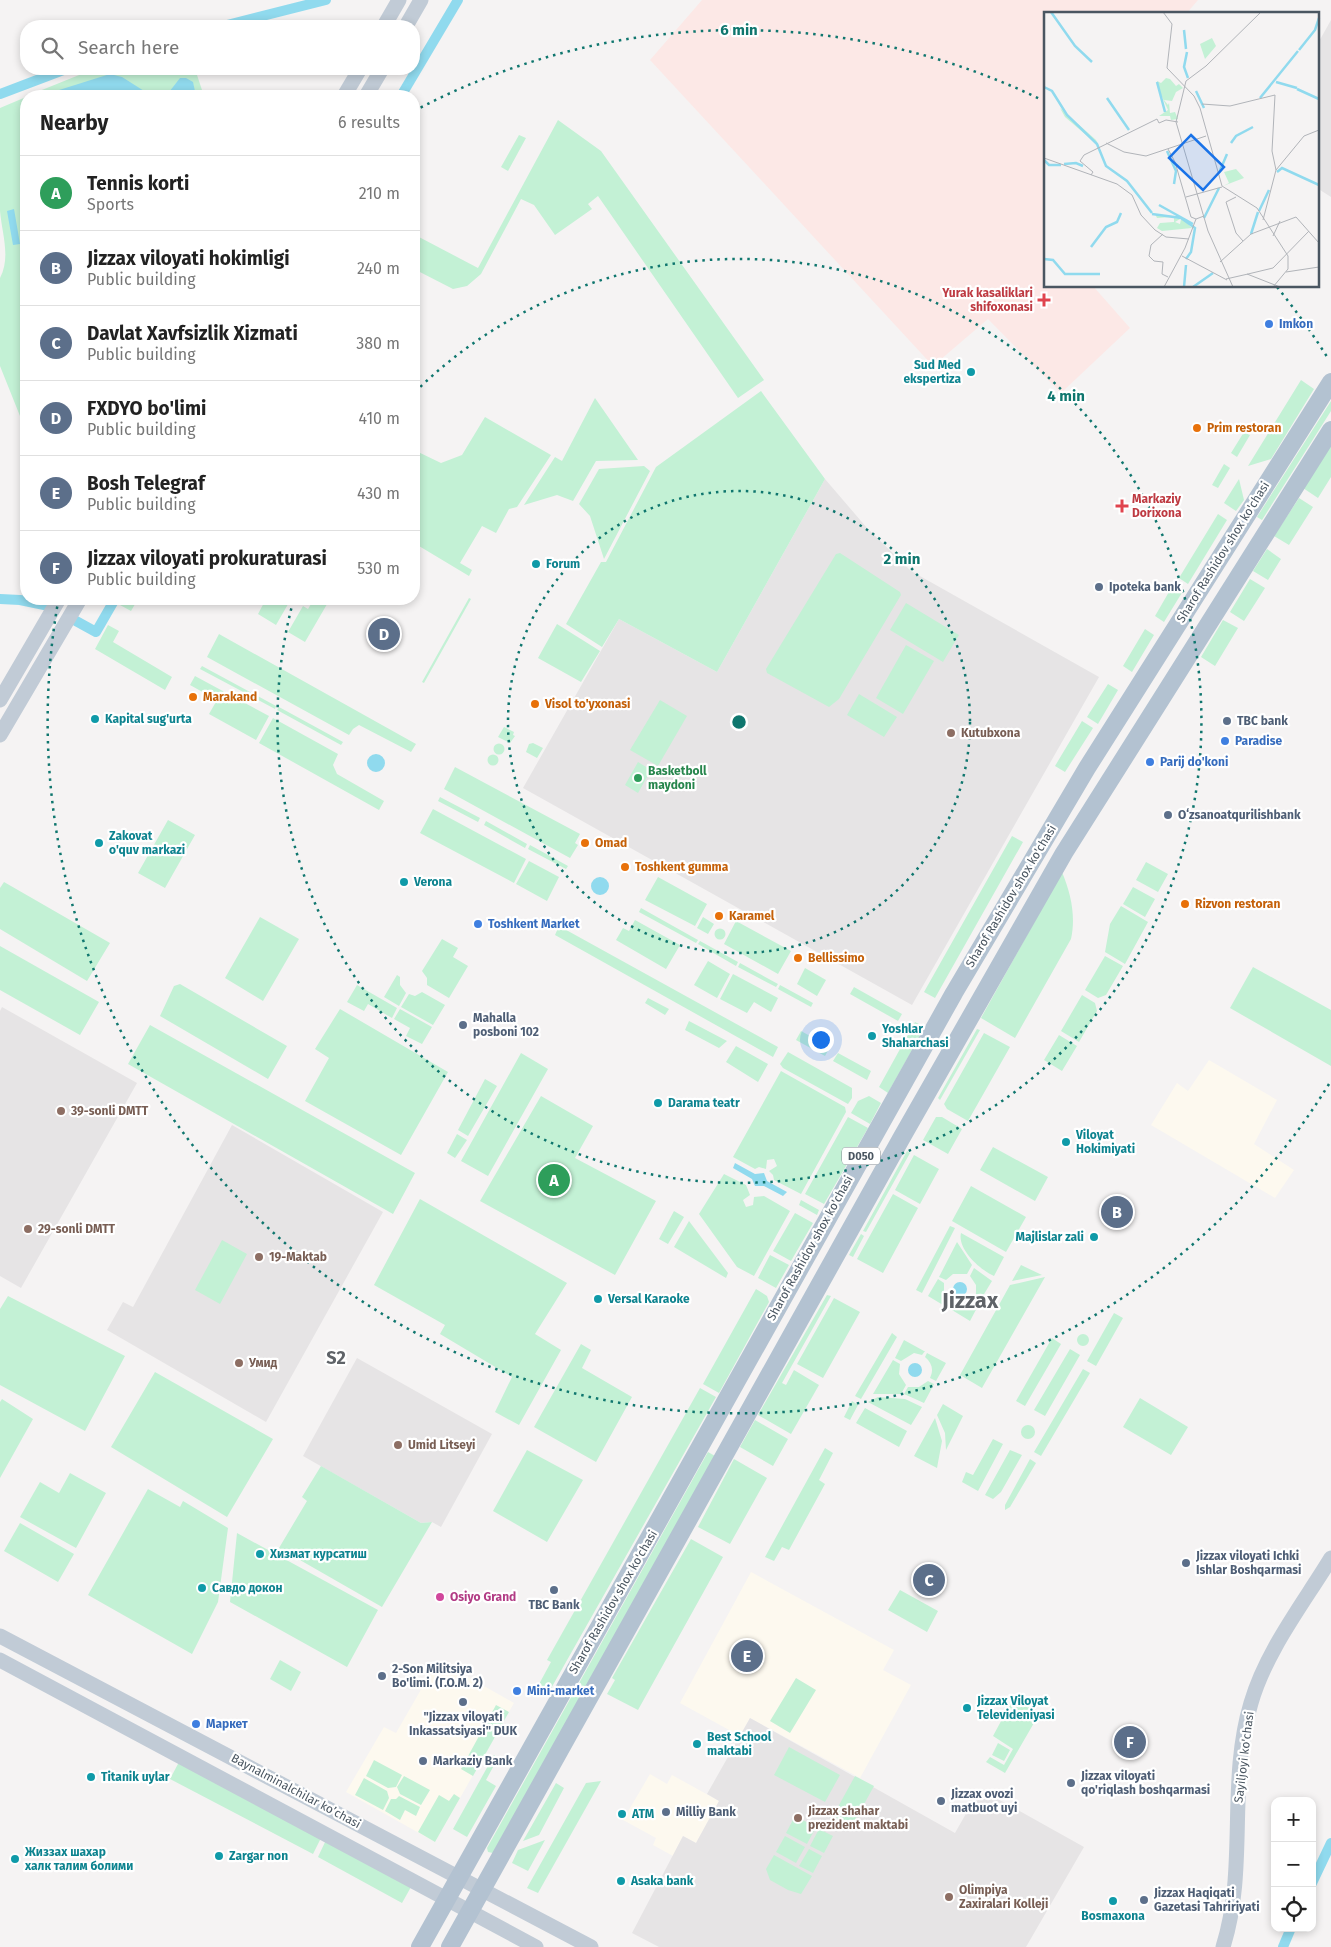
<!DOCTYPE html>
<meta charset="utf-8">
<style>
:root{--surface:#fff;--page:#f6f6f6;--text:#222;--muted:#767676;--line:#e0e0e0;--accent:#1a73e8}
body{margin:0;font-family:"Fira Sans",sans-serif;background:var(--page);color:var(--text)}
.controls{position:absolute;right:15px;bottom:15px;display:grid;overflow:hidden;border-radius:10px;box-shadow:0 2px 8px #0003}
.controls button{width:45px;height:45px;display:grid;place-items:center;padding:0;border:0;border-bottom:1px solid var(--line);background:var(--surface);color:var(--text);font:25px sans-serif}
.you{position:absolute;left:820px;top:1039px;width:18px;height:18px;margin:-12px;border:4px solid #fff;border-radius:50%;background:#1a73e8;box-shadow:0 0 0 8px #1a73e833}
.badge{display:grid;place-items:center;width:32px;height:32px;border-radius:50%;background:var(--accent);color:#fff;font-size:16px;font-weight:700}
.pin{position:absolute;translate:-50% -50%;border:2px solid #fff;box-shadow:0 1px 5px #0006}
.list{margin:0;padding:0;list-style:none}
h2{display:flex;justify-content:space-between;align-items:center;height:65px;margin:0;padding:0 20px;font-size:21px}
h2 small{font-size:16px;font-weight:400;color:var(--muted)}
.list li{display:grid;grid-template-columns:32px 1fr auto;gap:15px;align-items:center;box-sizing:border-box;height:75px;padding:0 20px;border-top:1px solid var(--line)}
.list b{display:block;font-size:19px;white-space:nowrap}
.list p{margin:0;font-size:16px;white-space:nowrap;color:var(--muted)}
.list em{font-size:16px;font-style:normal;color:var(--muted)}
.icon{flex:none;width:28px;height:28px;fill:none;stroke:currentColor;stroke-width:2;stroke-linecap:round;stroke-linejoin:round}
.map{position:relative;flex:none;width:1331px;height:1947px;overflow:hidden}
.search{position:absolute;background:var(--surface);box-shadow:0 2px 8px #0003;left:20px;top:20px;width:400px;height:55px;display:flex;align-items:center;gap:12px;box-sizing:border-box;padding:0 18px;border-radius:20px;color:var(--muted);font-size:19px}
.panel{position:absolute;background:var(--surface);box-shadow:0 2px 8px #0003;left:20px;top:90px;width:400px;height:515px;border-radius:20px}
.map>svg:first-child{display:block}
.commercial{fill:#fdf9ef}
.education{fill:#e6e4e5}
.medical{fill:#fce8e6}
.green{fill:#c3f1d5}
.water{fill:#90daee}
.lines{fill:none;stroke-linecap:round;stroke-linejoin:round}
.canal{stroke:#90daee;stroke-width:10}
.secondary{stroke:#c1cbd6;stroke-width:15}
.primary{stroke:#b3c2d1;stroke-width:18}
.ring{fill:none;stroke:#0f766e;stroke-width:2.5;stroke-dasharray:2.5 5}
.health-dot{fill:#e0444e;stroke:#fff;stroke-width:2}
.shop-dot{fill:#3f7fe0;stroke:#fff;stroke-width:2}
.culture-dot{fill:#0f9aa8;stroke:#fff;stroke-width:2}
.food-dot{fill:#e8710a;stroke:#fff;stroke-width:2}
.service-dot{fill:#5c6f8a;stroke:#fff;stroke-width:2}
.education-dot{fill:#8d6e63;stroke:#fff;stroke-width:2}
.leisure-dot{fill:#2e9e5b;stroke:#fff;stroke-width:2}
.hotel-dot{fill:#d1479c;stroke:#fff;stroke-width:2}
.labels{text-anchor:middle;stroke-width:4.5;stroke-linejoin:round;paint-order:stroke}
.shield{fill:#fff;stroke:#808990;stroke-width:1}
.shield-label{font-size:11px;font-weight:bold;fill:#4a5661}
.health-label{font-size:12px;font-weight:bold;fill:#be3a42;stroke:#fff;text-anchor:end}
.shop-label{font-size:12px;font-weight:bold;fill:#366cbe;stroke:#fff;text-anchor:start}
.culture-label{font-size:12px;font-weight:bold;fill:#0d838f;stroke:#fff;text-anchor:start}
.food-label{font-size:12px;font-weight:bold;fill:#c56008;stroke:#fff;text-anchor:start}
.street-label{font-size:12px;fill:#4a5661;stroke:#fff}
.service-label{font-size:12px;font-weight:bold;fill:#4e5e75;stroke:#fff;text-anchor:start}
.education-label{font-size:12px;font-weight:bold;fill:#785e54;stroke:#fff;text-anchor:start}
.leisure-label{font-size:12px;font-weight:bold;fill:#27864d;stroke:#fff;text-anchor:start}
.hotel-label{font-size:12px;font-weight:bold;fill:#b23c85;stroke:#fff;text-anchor:start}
.district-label{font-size:18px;font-weight:bold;fill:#5f6368;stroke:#fff}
.town-label{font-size:22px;font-weight:bold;fill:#5f6368;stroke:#fff}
.inset-river{fill:none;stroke:#90daee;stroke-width:2.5}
.inset-road{fill:none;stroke:#b1b4b9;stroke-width:1}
.view{fill:#1a73e8;fill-opacity:0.15;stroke:#1a73e8;stroke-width:2.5}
.inset-edge{fill:none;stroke:#4a5661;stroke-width:2.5}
.centre{fill:#0f766e;stroke:#fff;stroke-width:2.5}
.ring-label{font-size:15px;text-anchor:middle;font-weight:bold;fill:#0f766e;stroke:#fff;stroke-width:4.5;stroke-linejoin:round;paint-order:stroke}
</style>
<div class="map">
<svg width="1331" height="1947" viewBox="0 0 1331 1947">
<rect width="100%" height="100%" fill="#f5f3f3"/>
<path class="commercial" d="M1209,1060L1277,1100L1254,1144L1294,1170L1275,1198L1151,1125L1177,1083L1188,1091Z
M751,1572L894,1650L883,1670L911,1685L860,1778L750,1718L740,1736L680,1703Z
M438,1660L514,1703L435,1842L346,1792L384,1727L396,1733Z
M650,1774L667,1784L672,1775L719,1801L696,1843L683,1836L673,1856L653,1845L656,1838L623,1820Z"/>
<path class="education" d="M1331,20V197L1317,188V45Z
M825,479L867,528L911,571L1099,677L912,1005L523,788L619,619L717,672Z
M2,1007L137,1083L21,1288L0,1276V1011Z
M232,1125L383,1212L266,1422L107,1330L123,1302L133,1307Z
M357,1358L492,1434L441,1527L432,1522L421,1523L303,1456Z
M750,1718L955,1833L980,1789L1084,1847L1026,1947H659L632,1933L683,1836L696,1843L719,1801L707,1794Z"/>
<path class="medical" d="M702,0H1198L1186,14H1045V286H1093L1130,328L1061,393L988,319L933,366L650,60Z"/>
<path class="green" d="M94,69H195L204,96H27Z
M26,97V431L0,366V278C11,257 2,234 0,211C0,177 0,142 0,108Z
M558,120L601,151L764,380L738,398L598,196L588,204L592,209L555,235L534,205L521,199L481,274L467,286L453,289L414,269V245L419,237L478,268Z
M519,135L526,138L508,171L501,167Z
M1301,380L1314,389L1271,459L1248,466Z
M761,391L825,479L717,672L619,619L602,647L566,624L601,562H606L656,467Z
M595,398L638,460L596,461L573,501L557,495L524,505L555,457L562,461Z
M1331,401V411L1262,520L1257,517Z
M485,417L551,455L517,507L509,509L496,533L482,526L460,563L472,570L469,576L414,543V450L441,463L462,455Z
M1244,432L1250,435L1237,457L1231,453Z
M1331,443V477L1318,498L1303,488Z
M1224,464L1230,468L1218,488L1212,485Z
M644,466L650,471L604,559L590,516L579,504L599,469Z
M1239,479L1244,500L1236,511L1224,503Z
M1299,498L1313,507L1289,545L1274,536Z
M1218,514L1227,520L1188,584L1179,578Z
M1267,549L1281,559L1268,580L1253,571Z
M840,553L900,592L901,595L839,699L829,707L767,673L766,669L836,554Z
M1250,579L1265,588L1244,621L1230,612Z
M1173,585L1183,591L1164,622L1155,616Z
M469,598L471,599L424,683L422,682Z
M124,599H138L131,611L120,605Z
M266,599H291L276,625L258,614Z
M314,599H330L305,642L288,632L303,606L308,609Z
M906,603L959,635L943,662L890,630Z
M1223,620L1238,628L1215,666L1201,657Z
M557,624L600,651L581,682L538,658Z
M108,625L119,631L113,642L172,677L165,690L95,649Z
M1145,629L1154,635L1132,672L1123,666Z
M219,634L416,744L411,752L359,725L353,729L349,735L207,657Z
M906,645L934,661L903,714L876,698Z
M202,666L276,706L275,709L200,669Z
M195,676L269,716L256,740L209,714L217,700L190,685Z
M1108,684L1118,690L1098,724L1087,717Z
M859,694L897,717L884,737L847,715Z
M660,700L687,716L658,766L630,750Z
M279,707L343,742L341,745L277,710Z
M273,718L338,754L333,765L337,774L384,801L379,810L259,743Z
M1082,721L1093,728L1065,772L1055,766Z
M504,727L514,732L513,735L515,736L510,743L498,737Z
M533,743L543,748L537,758L526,752L529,744Z
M493.5 749a5.5 5.5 0 1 1 11 0a5.5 5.5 0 1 1-11 0Z
M487.5 760a5.5 5.5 0 1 1 11 0a5.5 5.5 0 1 1-11 0Z
M638,762L651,770L638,793L625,785Z
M455,767L580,834L575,843L578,845L570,858L444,789Z
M440,797L480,818L478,822L438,801Z
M433,809L526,859L514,883L420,833Z
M168,820L195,835L165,888L138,873Z
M486,821L527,844L525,848L484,825Z
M1012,836L1023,842L935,998L924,992Z
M530,845L568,866L566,869L528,849Z
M529,861L559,877L547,901L516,884Z
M1146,862L1168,874L1158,892L1136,880Z
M1062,872C1071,894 1076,916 1071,939L1015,1038L981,1018Z
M658,877L707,904L695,926L645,900Z
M4,882L110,943L87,981L0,929V888Z
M1133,887L1155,899L1145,917L1123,904Z
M1121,906L1148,922L1125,964L1105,952L1110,924Z
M641,908L698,940L696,943L639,912Z
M260,917L299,939L263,1001L225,978Z
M703,917L714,924L708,934L697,928Z
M635,920L680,945L666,969L616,940L623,928L629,931Z
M736,921L791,951L778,974L724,944Z
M559,926L778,1047L773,1057L555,935Z
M714.5 934a5.5 5.5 0 1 1 11 0a5.5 5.5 0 1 1-11 0Z
M442,939L458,948L453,957L468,966L449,998L427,985V978L422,971Z
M700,941L738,962L736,966L698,944Z
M0,946L99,1002L80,1035L0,990Z
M1105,956L1123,966L1106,995L1098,998L1085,990Z
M708,961L730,974L717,998L694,985Z
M740,963L778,984L776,987L738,967Z
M1253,967L1331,1010V1066L1230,1008Z
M805,968L826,980L817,996L797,984Z
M733,974L778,998L771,1012L754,1002L747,1013L720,999Z
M397,975L400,977V985L406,993L399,1006L384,997Z
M180,984L287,1046L268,1079L160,1016L174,986Z
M357,985L397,1008L392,1018L368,1004L364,1011L347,1002Z
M780,985L813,1003L811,1007L778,989Z
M854,987L902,1014L898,1021L850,994Z
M422,992L445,1005L433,1025L401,1007L409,994L415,996Z
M1082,995L1095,1003L1097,1011L1079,1042L1061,1031Z
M648,998L669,1009L665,1015L645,1003Z
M340,1009L448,1072L401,1155L305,1101L329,1058L315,1049Z
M400,1009L432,1027L422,1044L406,1036L410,1028L394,1019Z
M689,1021L727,1041L719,1048L685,1030Z
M915,1022L925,1027L888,1093L879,1087Z
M150,1025L415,1173L393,1214L128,1064Z
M977,1029L980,1030L940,1100L938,1098Z
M801,1031L830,1047L825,1056L796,1040Z
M984,1033L1010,1047L968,1121L947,1109L944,1104Z
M1059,1035L1077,1046L1062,1071L1044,1060Z
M736,1046L768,1064L758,1082L726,1062Z
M788,1052L852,1088V1098L848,1104L783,1068L780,1064Z
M521,1053L548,1069L488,1176L461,1161Z
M838,1053L871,1071L867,1080L833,1061Z
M781,1071L845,1107L846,1112L801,1194L774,1180L773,1175L769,1171L777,1166L774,1159L767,1160L766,1169L759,1167L755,1169L733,1157Z
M485,1079L497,1086L468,1136L458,1130Z
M541,1096L593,1126L575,1158L656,1201L615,1275L480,1201Z
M869,1096L881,1103L870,1124L851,1113L858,1101Z
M848,1117L868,1128L824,1204L805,1194Z
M936,1117H942L962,1129L948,1154L923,1140Z
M457,1134L467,1140L455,1158L447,1153Z
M993,1147L1048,1177L1035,1201L980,1170Z
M907,1151L910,1153L866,1232L863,1231Z
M914,1155L939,1169L920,1204L895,1190Z
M724,1174L746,1185L750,1195L743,1200L746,1207L753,1205L754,1197L764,1196L790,1211L754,1276L737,1267L699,1214Z
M971,1186L1026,1217L1006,1252L952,1221Z
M893,1194L918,1208L883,1273L857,1259Z
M420,1199L567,1283L535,1334L561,1350L519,1425L495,1412L512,1377L440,1334L445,1325L374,1285Z
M801,1200L819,1210L817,1215L799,1205Z
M674,1211L684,1217L668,1244L659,1239Z
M795,1213L813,1223L791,1261L773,1251Z
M689,1221L728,1273L726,1278L674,1247Z
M950,1226L955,1228L922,1293L916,1290Z
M961,1233L1004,1257L994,1276C980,1270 957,1249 961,1233Z
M861,1234L864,1236L853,1257L849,1255Z
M222,1240L247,1254L220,1304L195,1290Z
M957,1242L972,1265L967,1274H953L946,1280L939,1277Z
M770,1255L789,1265L776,1288L758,1278Z
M1021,1265L1042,1275L1012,1281Z
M974,1268L992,1281L981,1299L976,1295V1285L970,1276Z
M1045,1277L982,1388L960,1375L1010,1285Z
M938,1279L944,1283V1297L950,1304L948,1308L928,1296Z
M756,1289L767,1296L769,1302L719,1393L703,1384Z
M827,1295L831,1296L782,1383L786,1385L794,1370L819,1385L791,1434L758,1415Z
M8,1296L125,1356L85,1431L0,1385V1309Z
M834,1298L860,1312L823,1378L797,1364Z
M975,1299L980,1302L970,1321L952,1310L954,1306H968Z
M1114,1313L1123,1318L1096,1366L1087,1361Z
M892,1333L897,1337L861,1399L855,1396Z
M1077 1340a6 6 0 1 1 12 0a6 6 0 1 1-12 0Z
M1052,1338L1061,1344L1025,1406L1016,1401Z
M904,1340L924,1351H925L922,1355L914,1353L901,1361L895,1358Z
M581,1344L591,1350L582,1368L632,1397L596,1462L534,1427Z
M1070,1349L1080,1355L1045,1416L1034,1410Z
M927,1353L946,1363L936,1381L930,1378C934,1370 932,1363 925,1357Z
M893,1360L900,1364L899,1374L906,1385L901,1394H873Z
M1083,1369L1090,1373L1041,1456L1034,1452Z
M155,1372L273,1439L227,1517L111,1447Z
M928,1381L934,1384L924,1403L904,1394L908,1387H919Z
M700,1388L716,1397L549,1692L538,1686L551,1662L547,1660Z
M878,1397L905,1399L922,1407L911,1425L868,1402Z
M1140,1398L1188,1427L1171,1455L1123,1427Z
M2,1399L33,1419L0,1478V1402Z
M852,1401L858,1405L850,1420L844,1417Z
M943,1404L963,1416L946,1450L945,1433L937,1415Z
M865,1408L907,1431L899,1447L856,1423Z
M935,1418L942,1441L937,1468L914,1456Z
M755,1420L788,1439L773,1466L740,1447Z
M1021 1432a7 7 0 1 1 14 0a7 7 0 1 1-14 0Z
M993,1439L1003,1444L978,1491L962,1482L966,1472L973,1475Z
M825,1448L833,1453L819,1480L825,1484L789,1550L782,1547L774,1561L765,1557Z
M527,1450L583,1480L547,1542L493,1511Z
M1010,1450L1022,1455L1001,1492L993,1499L985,1495Z
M708,1452L715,1456L493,1853L488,1852L487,1848Z
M734,1459L767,1478L730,1544L698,1527Z
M1030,1459L1036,1463L1010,1507L1005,1510V1505Z
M321,1466L421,1523L432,1522L382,1607L279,1548L307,1501L302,1497Z
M70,1473L106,1493L76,1548L20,1517L40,1482L59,1493Z
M148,1489L180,1507L183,1501L228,1528L218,1602L192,1654L88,1595Z
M20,1523L74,1554L58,1582L4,1551Z
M237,1533L378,1610L347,1667L230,1602Z
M691,1539L723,1557L638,1710L607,1694L615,1680L612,1678Z
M900,1590L938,1611L927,1632L888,1610Z
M280,1660L301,1672L291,1691L270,1679Z
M796,1678L816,1690L790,1733L770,1721Z
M1014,1697L1036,1710L1038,1716L1005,1773L986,1762L990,1757L1004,1765L1013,1749L993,1736Z
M496,1705L509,1712L473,1776L461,1769Z
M998,1743L1010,1750L1004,1761L992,1755Z
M789,1747L840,1775L825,1802L774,1775Z
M494,1755L498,1758L486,1780L496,1786L467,1837L453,1829Z
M374,1760L402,1775L396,1787L388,1788L366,1776Z
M179,1762L321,1838L313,1854L170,1779Z
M404,1776L430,1790L421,1805L400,1794L397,1787Z
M855,1776L874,1786L852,1826L833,1816Z
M364,1778L387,1791L389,1798L383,1810L355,1795Z
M601,1781L538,1893L527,1888L586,1783Z
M556,1783L564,1788L539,1835L523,1841Z
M454,1794L460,1798L435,1842L418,1832L439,1795L449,1801Z
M399,1796L420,1807L416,1816L405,1810L400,1820L385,1811L391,1799H396Z
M795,1816L816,1827L807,1844L786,1833Z
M819,1829L833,1836L824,1853L810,1846Z
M785,1836L805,1847L796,1863L776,1852Z
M326,1840L411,1887L402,1903L318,1857Z
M545,1840L528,1871L512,1863L518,1850Z
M809,1849L822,1856L813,1873L799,1866Z
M774,1855L812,1876L801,1894L788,1890L770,1880L766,1869Z"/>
<path class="water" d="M110,74L122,77L152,96H130L125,93L121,96H40Z
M180,78H186L193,82L196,96H166Z
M14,209L20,244L13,245L7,211Z
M367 763a9 9 0 1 1 18 0a9 9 0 1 1-18 0Z
M591 886a9 9 0 1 1 18 0a9 9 0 1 1-18 0Z
M735,1163L755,1174L764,1173L767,1181L787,1192L783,1196L764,1186H755L752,1179L733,1168Z
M953 1289a7 7 0 1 1 14 0a7 7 0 1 1-14 0Z
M908 1370a7 7 0 1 1 14 0a7 7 0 1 1-14 0Z"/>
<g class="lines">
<path class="canal" d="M223,26L326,0
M0,94L66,69
M401,96L458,0
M0,599L20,600L49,606
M76,621L96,632L115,599
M1312,1883L1331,1843
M1283,1947L1291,1928"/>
<path class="secondary" d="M384,26L399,0
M406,26L421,0
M344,96L360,69
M366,96L382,69
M0,700L59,599
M0,735L80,599
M0,1636L591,1947
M0,1660L536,1947
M1223,1947C1248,1868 1227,1782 1251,1703C1266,1651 1303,1604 1331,1558"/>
<path class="primary" d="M420,1947L954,993L1087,768L1331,382
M450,1947L902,1137L1064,853L1331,430"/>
</g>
<g class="ring">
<circle cx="739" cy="722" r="231"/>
<path d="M415 392A462 462 0 1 1 293 602"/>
<path d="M1329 1084A692 692 0 0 1 58 602M414 111A692 692 0 0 1 1042 100M1277 287A692 692 0 0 1 1329 360"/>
</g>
<g class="health-dot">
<path d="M1041.5 292.5h5v5h5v5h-5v5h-5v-5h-5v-5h5z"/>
<path d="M1119.5 498.5h5v5h5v5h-5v5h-5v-5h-5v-5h5z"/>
</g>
<g class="shop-dot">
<circle cx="1269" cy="324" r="5"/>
<circle cx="1225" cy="741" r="5"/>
<circle cx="1150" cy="762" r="5"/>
<circle cx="478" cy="924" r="5"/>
<circle cx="517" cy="1691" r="5"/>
<circle cx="196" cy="1724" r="5"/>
</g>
<g class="culture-dot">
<circle cx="971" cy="372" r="5"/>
<circle cx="536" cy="564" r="5"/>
<circle cx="95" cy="719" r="5"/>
<circle cx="99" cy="843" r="5"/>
<circle cx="404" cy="882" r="5"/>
<circle cx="872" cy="1036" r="5"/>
<circle cx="658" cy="1103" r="5"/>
<circle cx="1066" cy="1142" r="5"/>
<circle cx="1094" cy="1237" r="5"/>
<circle cx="598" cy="1299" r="5"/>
<circle cx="260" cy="1554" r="5"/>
<circle cx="202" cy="1588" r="5"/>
<circle cx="967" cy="1708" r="5"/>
<circle cx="697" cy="1744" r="5"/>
<circle cx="91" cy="1777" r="5"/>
<circle cx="622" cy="1814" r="5"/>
<circle cx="219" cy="1856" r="5"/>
<circle cx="15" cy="1859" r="5"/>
<circle cx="621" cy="1881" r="5"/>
<circle cx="1113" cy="1901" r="5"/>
</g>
<g class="food-dot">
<circle cx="1197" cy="428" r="5"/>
<circle cx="193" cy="697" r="5"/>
<circle cx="535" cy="704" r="5"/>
<circle cx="585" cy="843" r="5"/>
<circle cx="625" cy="867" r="5"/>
<circle cx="1185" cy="904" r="5"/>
<circle cx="719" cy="916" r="5"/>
<circle cx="798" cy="958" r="5"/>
</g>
<g class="service-dot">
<circle cx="1099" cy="587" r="5"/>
<circle cx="1227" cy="721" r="5"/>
<circle cx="1168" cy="815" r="5"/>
<circle cx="463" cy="1025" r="5"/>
<circle cx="1186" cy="1563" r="5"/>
<circle cx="554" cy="1590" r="5"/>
<circle cx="382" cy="1676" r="5"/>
<circle cx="463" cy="1702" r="5"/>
<circle cx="423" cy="1761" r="5"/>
<circle cx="1071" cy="1783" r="5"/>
<circle cx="941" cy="1801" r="5"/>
<circle cx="666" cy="1812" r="5"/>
<circle cx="1144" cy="1900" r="5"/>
</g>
<g class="education-dot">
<circle cx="951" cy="733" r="5"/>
<circle cx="61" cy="1111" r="5"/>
<circle cx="28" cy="1229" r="5"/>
<circle cx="259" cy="1257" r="5"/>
<circle cx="239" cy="1363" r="5"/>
<circle cx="398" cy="1445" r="5"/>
<circle cx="798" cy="1818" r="5"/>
<circle cx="949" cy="1897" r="5"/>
</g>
<circle class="leisure-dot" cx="638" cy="778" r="5"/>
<circle class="hotel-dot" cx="440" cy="1597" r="5"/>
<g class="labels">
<rect class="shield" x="842" y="1147.5" width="38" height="17" rx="4"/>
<g class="shield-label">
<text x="861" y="1160">D050</text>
</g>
<g class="health-label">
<text x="1033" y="297">Yurak kasaliklari<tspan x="1033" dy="14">shifoxonasi</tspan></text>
<text x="1132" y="503" text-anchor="start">Markaziy<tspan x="1132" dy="14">Dorixona</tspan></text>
</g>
<g class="shop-label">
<text x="1279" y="328">Imkon</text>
<text x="1235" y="745">Paradise</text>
<text x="1160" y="766">Parij do'koni</text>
<text x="488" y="928">Toshkent Market</text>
<text x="527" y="1695">Mini-market</text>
<text x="206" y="1728">Маркет</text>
</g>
<g class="culture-label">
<text x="961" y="369" text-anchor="end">Sud Med<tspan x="961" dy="14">ekspertiza</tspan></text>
<text x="546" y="568">Forum</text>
<text x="105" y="723">Kapital sug'urta</text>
<text x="109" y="840">Zakovat<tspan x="109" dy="14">o'quv markazi</tspan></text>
<text x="414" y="886">Verona</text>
<text x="882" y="1033">Yoshlar<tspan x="882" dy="14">Shaharchasi</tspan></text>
<text x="668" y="1107">Darama teatr</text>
<text x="1076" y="1139">Viloyat<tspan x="1076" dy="14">Hokimiyati</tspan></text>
<text x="1084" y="1241" text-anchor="end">Majlislar zali</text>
<text x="608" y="1303">Versal Karaoke</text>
<text x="270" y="1558">Хизмат курсатиш</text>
<text x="212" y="1592">Cавдо докон</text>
<text x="977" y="1705">Jizzax Viloyat<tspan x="977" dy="14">Televideniyasi</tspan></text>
<text x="707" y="1741">Best School<tspan x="707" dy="14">maktabi</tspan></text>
<text x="101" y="1781">Titanik uylar</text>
<text x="632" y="1818">ATM</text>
<text x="25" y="1856">Жиззах шахар<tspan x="25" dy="14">халк талим болими</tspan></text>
<text x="229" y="1860">Zargar non</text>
<text x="631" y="1885">Asaka bank</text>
<text x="1113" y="1920" text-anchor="middle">Bosmaxona</text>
</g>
<g class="food-label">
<text x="1207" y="432">Prim restoran</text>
<text x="203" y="701">Marakand</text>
<text x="545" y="708">Visol to'yxonasi</text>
<text x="595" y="847">Omad</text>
<text x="635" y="871">Toshkent gumma</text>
<text x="1195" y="908">Rizvon restoran</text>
<text x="729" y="920">Karamel</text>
<text x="808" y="962">Bellissimo</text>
</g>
<g class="street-label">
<text transform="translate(1223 552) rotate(-58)" y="4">Sharof Rashidov shox ko'chasi</text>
<text transform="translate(1011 896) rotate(-59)" y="4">Sharof Rashidov shox ko'chasi</text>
<text transform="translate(810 1248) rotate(-61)" y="4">Sharof Rashidov shox ko'chasi</text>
<text transform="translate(613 1602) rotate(-60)" y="4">Sharof Rashidov shox ko'chasi</text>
<text transform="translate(1244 1757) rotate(-83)" y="4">Sayiljoyi ko'chasi</text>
<text transform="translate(296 1791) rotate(28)" y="4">Baynalminalchilar ko’chasi</text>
</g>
<g class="service-label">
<text x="1109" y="591">Ipoteka bank</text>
<text x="1237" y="725">TBC bank</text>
<text x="1178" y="819">Oʻzsanoatqurilishbank</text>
<text x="473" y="1022">Mahalla<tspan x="473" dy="14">posboni 102</tspan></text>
<text x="1196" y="1560">Jizzax viloyati Ichki<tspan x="1196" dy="14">Ishlar Boshqarmasi</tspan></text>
<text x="554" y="1609" text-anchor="middle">TBC Bank</text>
<text x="392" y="1673">2-Son Militsiya<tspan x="392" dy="14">Bo'limi. (Г.О.М. 2)</tspan></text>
<text x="463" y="1721" text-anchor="middle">"Jizzax viloyati<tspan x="463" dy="14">Inkassatsiyasi" DUK</tspan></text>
<text x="433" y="1765">Markaziy Bank</text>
<text x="1081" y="1780">Jizzax viloyati<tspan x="1081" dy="14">qo'riqlash boshqarmasi</tspan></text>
<text x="951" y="1798">Jizzax ovozi<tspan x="951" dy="14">matbuot uyi</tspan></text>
<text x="676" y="1816">Milliy Bank</text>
<text x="1154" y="1897">Jizzax Haqiqati<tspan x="1154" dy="14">Gazetasi Tahririyati</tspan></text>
</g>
<g class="education-label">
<text x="961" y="737">Kutubxona</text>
<text x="71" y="1115">39-sonli DMTT</text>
<text x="38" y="1233">29-sonli DMTT</text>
<text x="269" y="1261">19-Maktab</text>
<text x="249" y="1367">Умид</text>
<text x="408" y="1449">Umid Litseyi</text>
<text x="808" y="1815">Jizzax shahar<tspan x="808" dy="14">prezident maktabi</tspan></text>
<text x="959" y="1894">Olimpiya<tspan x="959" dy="14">Zaxiralari Kolleji</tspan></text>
</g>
<g class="leisure-label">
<text x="648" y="775">Basketboll<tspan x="648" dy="14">maydoni</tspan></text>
</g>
<g class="hotel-label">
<text x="450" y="1601">Osiyo Grand</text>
</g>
<g class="district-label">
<text x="336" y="1364">S2</text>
</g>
<g class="town-label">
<text x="970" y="1308">Jizzax</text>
</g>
</g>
<g transform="translate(1044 12)">
<rect width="275" height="275" fill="#f5f3f3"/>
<path d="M168,26L172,34L161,47L156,32ZM122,66L126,67L132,74L135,72L139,76L132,80L128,89L120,88L124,93L125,91L126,101L131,100L134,107L127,108L126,104H115L124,98L113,74V69L117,71ZM16,96L52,128L55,134L21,105ZM192,157L200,166L179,174L185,171L180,160ZM111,202L137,205L148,216L118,219L113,216L116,211L130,210V206L136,207L131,210L136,212L137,207L129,205L113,206Z" fill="#c3f1d5"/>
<path class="inset-river" d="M7,0L31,34L48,50M140,18L142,37M255,38L271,18L275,6M143,40L140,55L144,66M113,70L121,100M232,70L253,76M0,75L8,79L23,103L53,132L62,154L83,169L108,201M253,77L275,87M152,79L160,96M63,86L85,118M216,86L254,39M187,131L192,124L209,115M123,139L132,159L130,172M0,148L5,153H17M20,152L32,151L39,154M233,160L238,156L275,173M175,161L183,142M115,193L149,212M215,199L225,178M108,202L137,206L151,216L147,240L142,247M160,206L175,176M207,222L214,200M47,235L62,215L73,210L77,201M0,247L9,248L21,262H56M140,275L142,253M149,275L169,261"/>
<path class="inset-road" d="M119,0L128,12L123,56L150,84L156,96L178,174L213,196L244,244V257L229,275M158,92L186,94L231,83L228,139L232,158L219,208M62,131L80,140L102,144L162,124M124,137L131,150L147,205L152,207M0,146L73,172L88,183M232,158L260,124L275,118M47,163L49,160L36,149L40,143L113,107L115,111L122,108L134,110M88,183L97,203L111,218L122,225L145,227M142,185L178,175M192,185L182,190L192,221L199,229M119,222L107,233L105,244L110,249L119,250L118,262L124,265M229,224L236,209M138,244L183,268M176,250L207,222L252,205L275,231M242,260L275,255M203,262L236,275M204,262L229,256L265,219M182,267L204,262M120,275L141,236L152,207L160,204M162,275H186M189,275L164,219L132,110L142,69L162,54L217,0"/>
<path class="view" d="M147,123L180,155L159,178L125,146Z"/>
<rect width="275" height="275" class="inset-edge"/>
</g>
<circle cx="739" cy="722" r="8" class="centre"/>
<g class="ring-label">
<text x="739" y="35">6 min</text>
<text x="1066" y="401">4 min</text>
<text x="902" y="564">2 min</text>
</g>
</svg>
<div class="controls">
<button>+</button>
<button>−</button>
<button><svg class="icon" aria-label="locate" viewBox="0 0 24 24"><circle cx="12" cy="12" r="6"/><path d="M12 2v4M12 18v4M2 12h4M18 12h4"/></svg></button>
</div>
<div class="you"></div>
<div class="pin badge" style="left:554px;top:1180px;background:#2e9e5b">A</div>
<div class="pin badge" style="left:1117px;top:1212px;background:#5c6f8a">B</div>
<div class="pin badge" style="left:929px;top:1580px;background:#5c6f8a">C</div>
<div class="pin badge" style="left:384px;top:634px;background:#5c6f8a">D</div>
<div class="pin badge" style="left:747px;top:1656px;background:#5c6f8a">E</div>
<div class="pin badge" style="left:1130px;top:1742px;background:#5c6f8a">F</div>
<div class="search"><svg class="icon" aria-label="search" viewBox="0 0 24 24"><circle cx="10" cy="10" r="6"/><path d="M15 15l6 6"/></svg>Search here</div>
<section class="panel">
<h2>Nearby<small>6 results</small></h2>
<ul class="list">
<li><span class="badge" style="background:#2e9e5b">A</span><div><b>Tennis korti</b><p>Sports</p></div><em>210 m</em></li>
<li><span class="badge" style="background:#5c6f8a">B</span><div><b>Jizzax viloyati hokimligi</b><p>Public building</p></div><em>240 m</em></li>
<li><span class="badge" style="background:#5c6f8a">C</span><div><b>Davlat Xavfsizlik Xizmati</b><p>Public building</p></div><em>380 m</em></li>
<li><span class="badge" style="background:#5c6f8a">D</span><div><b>FXDYO bo'limi</b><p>Public building</p></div><em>410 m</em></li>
<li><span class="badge" style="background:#5c6f8a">E</span><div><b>Bosh Telegraf</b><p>Public building</p></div><em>430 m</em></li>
<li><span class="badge" style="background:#5c6f8a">F</span><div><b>Jizzax viloyati prokuraturasi</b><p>Public building</p></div><em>530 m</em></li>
</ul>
</section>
</div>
